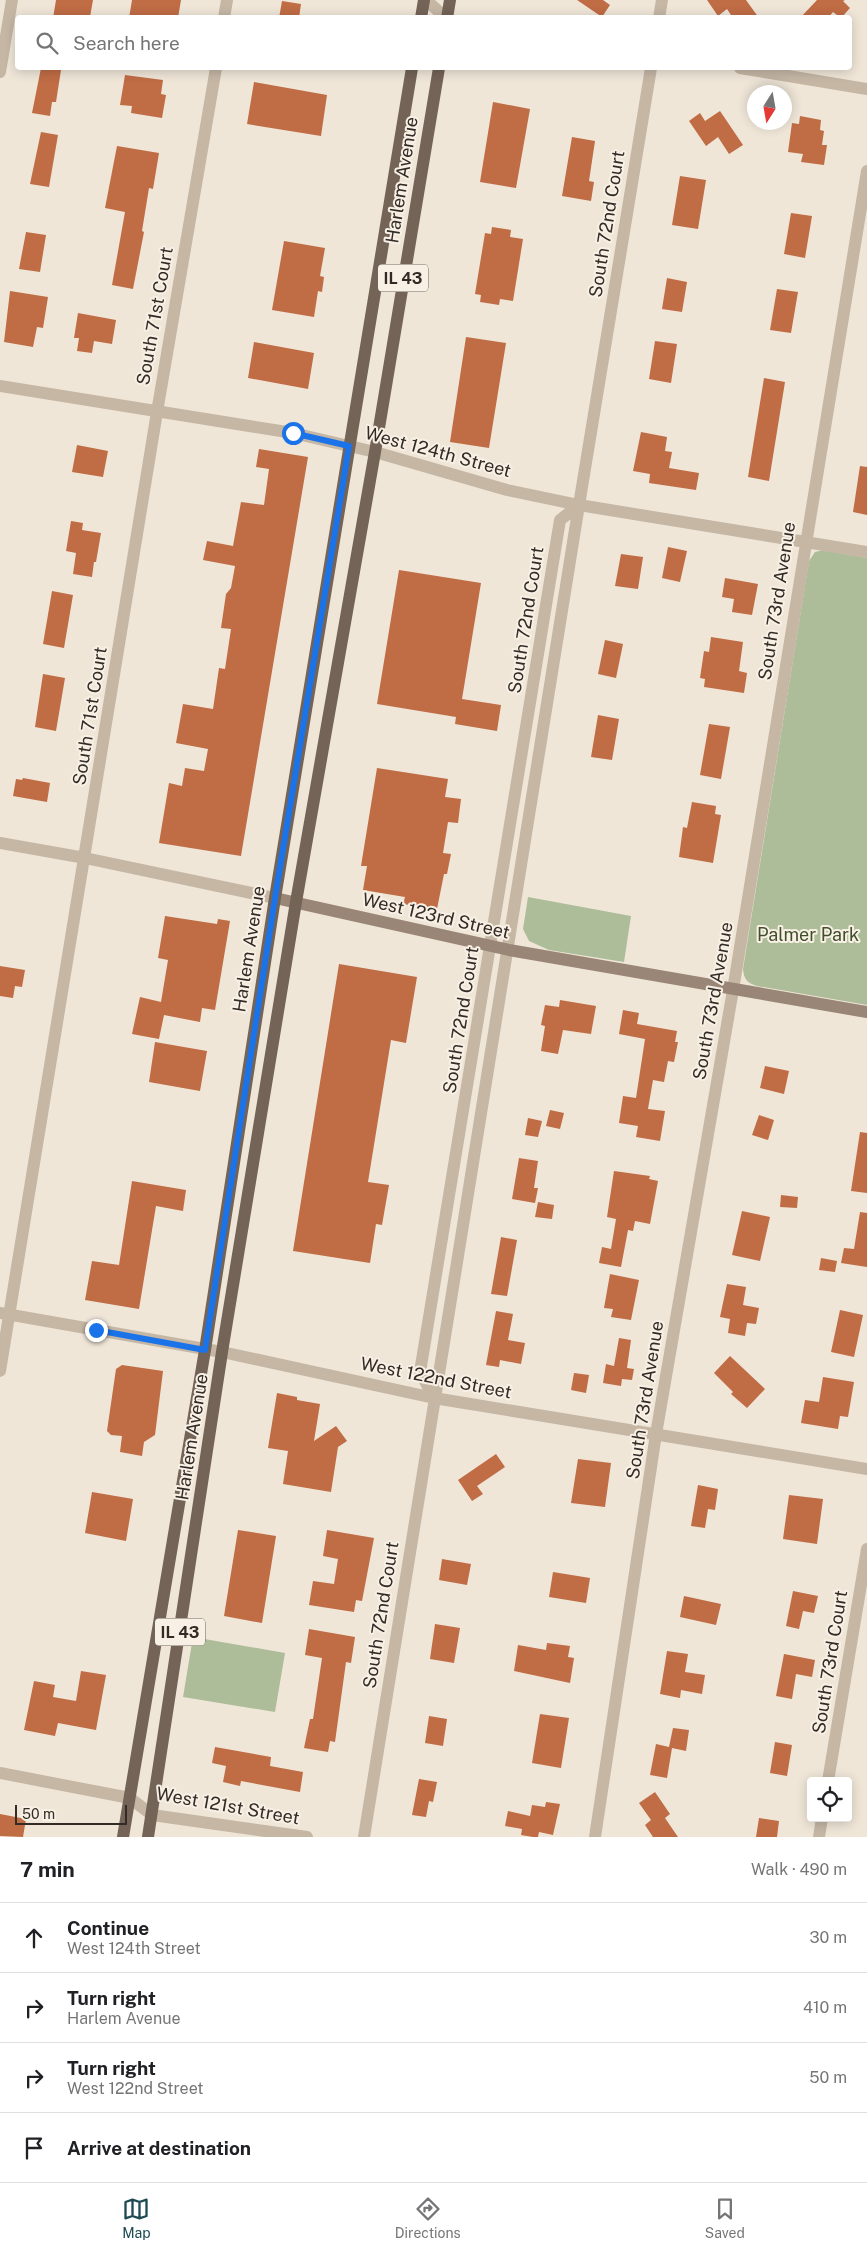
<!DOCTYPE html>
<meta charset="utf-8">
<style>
:root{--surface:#fff;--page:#f2f2f2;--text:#202124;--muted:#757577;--line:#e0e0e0;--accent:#1e4a52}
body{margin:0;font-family:"Public Sans",sans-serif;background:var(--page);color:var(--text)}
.controls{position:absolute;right:15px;bottom:15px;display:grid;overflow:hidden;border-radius:5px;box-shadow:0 2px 12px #0003}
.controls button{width:45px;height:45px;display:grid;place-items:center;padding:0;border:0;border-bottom:1px solid var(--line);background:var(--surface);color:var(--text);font:25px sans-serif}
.compass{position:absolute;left:747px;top:85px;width:45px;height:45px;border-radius:50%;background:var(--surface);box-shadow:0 2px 12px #0003;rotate:191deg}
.scale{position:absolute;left:15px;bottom:12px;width:112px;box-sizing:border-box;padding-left:5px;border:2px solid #322b26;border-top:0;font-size:14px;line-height:18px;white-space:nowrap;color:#322b26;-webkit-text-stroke:4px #f8f0e4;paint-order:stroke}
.stop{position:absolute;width:15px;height:15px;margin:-11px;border:4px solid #1a73e8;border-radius:50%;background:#fff}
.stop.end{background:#1a73e8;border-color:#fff;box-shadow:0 1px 5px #0008}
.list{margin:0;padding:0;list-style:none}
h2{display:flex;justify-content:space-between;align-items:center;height:65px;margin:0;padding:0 20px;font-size:21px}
h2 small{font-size:16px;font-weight:400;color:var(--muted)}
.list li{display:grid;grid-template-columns:32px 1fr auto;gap:15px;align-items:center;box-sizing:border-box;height:70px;padding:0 20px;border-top:1px solid var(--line)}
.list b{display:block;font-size:19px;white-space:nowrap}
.list p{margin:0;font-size:16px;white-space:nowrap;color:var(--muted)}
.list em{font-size:16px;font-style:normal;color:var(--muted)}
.icon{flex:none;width:28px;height:28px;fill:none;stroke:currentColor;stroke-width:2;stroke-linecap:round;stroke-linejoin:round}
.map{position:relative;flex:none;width:867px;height:1837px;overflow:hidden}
.search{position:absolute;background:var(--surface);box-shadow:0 2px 12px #0003;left:15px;right:15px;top:15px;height:55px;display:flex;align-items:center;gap:12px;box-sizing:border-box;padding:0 18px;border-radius:5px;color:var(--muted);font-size:19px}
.sheet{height:345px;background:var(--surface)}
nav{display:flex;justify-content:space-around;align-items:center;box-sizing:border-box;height:70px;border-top:1px solid var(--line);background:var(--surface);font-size:14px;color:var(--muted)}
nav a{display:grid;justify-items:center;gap:2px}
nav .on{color:var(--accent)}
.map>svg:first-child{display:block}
.green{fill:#aebd99}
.building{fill:#c06c45}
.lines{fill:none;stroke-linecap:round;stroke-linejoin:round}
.street{stroke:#c6b7a5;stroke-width:12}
.secondary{stroke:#9a8676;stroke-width:12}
.primary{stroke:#746357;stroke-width:12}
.route{stroke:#1a73e8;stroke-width:6}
.labels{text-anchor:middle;stroke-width:4;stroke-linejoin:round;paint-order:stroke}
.shield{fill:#f8f0e4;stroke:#6d665f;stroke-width:1}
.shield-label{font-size:16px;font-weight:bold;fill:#322b26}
.street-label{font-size:18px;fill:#322b26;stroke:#f8f0e4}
.park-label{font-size:18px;fill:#3f4f2b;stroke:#f8f0e4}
</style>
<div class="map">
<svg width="867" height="1837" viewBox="0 0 867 1837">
<rect width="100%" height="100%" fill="#efe6d8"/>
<path class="green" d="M823,550L867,558V1005L757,986C747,983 744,979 743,969L809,561L815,552Z
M528,897L631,916L624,962L549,950L529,941L523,929Z
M193,1637L285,1653L275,1712L183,1697Z"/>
<path class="building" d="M56,0H93L90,17L73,15L72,18H53Z
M132,0H181L178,18H129Z
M577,0H603L610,5L602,17Z
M707,0H746L759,18H733L727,9L718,16Z
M817,0H845L843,1L850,8L841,18L833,12L828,18H800Z
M282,1L301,4L299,18H279Z
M41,68L61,70L56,102H52L50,116L32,113Z
M125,75L163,80L161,94L166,95L162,118L131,113L132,106L120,105Z
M254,82L327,95L321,136L247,124Z
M493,102L530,109L516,188L480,182Z
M720,111L743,145L729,154L718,137L706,146L689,121L700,113L705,121Z
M800,116L821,120L820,130L824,131L822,145H827L824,165L801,162L803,154L788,152L792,123L799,124Z
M41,132L58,135L49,187L30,184Z
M572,137L595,141L589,181L594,182L591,201L562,196Z
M117,146L159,153L153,189L149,188L142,231L144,232L133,289L112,285L125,212L105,208Z
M680,176L706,180L698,229L672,225Z
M791,213L812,216L805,258L784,254Z
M492,227L511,230L510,237L523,239L513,301L500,299L499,305L480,302L481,295L475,294L485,233L491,234Z
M26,232L46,235L40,272L19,269Z
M284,241L325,248L320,276L324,277L322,292L318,291L314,317L272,310Z
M667,278L687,282L682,312L662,309Z
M777,289L798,292L791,333L770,330Z
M10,291L48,297L43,328L37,327L33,347L4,342Z
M78,313L116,320L112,344L94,341L92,353L77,351L79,338H74Z
M466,337L506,343L489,448L450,442Z
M655,341L677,344L671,383L649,379Z
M254,342L314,353L308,389L248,378Z
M764,378L785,382L769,481L748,477Z
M641,432L667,437L665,451L672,452L669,468L699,473L696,490L649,483L650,474L633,471Z
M77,445L108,451L103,477L72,472Z
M259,449L308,457L241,856L159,843L169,783L182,786L185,768L204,771L208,749L176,743L183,704L213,709L219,668L225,669L231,629L221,628L226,594L231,588L235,566L203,560L207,541L233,546L241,502L264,505L269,469L256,467Z
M860,466L867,467V515L853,512Z
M71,521L83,523L82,530L101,533L96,562H94L92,577L73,574L76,553L66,551Z
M668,547L687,551L680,582L662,578Z
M621,554L643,557L638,589L615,586Z
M399,570L481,583L462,699L501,705L497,731L455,724L456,717L377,704Z
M725,578L758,584L752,615L732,612L734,599L722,597Z
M52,591L73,595L64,648L43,644Z
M711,637L743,642L739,671L747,673L744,693L704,687L705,679L700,678L704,651L709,652Z
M605,640L623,644L616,678L598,674Z
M43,674L65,678L56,731L35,727Z
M598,715L619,719L612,760L591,757Z
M709,724L730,727L721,779L700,775Z
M377,768L448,779L445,797L461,799L458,823L448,822L443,853L451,854L447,874H444L437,909L403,904L405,897L363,890L367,866H361Z
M23,778L50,783L47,802L13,796L16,779L22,780Z
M692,802L716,806L715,814L721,815L713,863L679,857L683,827L687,828Z
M165,916L217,924L218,919L230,921L215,1010L202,1008L200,1022L164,1015L159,1039L132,1034L140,997L161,1002L168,960L158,958Z
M339,964L417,977L406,1043L391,1040L368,1182L389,1185L382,1225L376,1224L370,1263L293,1251Z
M0,966L25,970L22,987L15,986L13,998L0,996Z
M560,1000L596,1006L591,1034L563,1030L558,1054L541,1051L545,1026L541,1025L545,1005L559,1007Z
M623,1010L639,1013L637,1024L677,1031L675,1042H678L674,1062L668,1061L664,1082L653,1080L648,1109L665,1111L660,1141L636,1137L638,1126L619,1123L623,1096L636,1098L645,1039L619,1034Z
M155,1042L207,1051L200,1091L149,1082Z
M765,1066L789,1071L784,1094L760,1088Z
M550,1110L564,1113L560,1129L546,1126Z
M759,1115L774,1120L768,1140L752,1135Z
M528,1118L542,1121L538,1137L525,1135Z
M860,1132L867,1133V1193L851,1191Z
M519,1158L538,1161L534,1188H538L535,1203L512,1199Z
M614,1171L650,1176L649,1179L658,1181L650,1224L635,1221L633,1231L628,1230L621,1267L599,1263L602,1247L611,1249L616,1219L607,1217Z
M132,1181L186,1190L183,1211L156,1206L139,1309L85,1300L92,1261L119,1265Z
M781,1195L798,1197L797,1208L780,1207Z
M538,1202L554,1205L552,1219L535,1217Z
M742,1211L770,1217L760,1261L732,1255Z
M860,1212L867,1213V1267L841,1263L844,1248L854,1249Z
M501,1237L517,1240L507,1296L491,1294Z
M821,1258L837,1261L835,1272L819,1270Z
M610,1274L639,1280L631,1320L611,1317L613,1309L604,1308Z
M727,1284L746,1287L743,1305L759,1308L756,1324L747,1323L745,1336L728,1333L730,1319L720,1317Z
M840,1310L863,1315L854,1357L831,1352Z
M496,1311L513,1314L508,1340L525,1343L521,1364L500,1360L499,1367L486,1365Z
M619,1338L631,1340L627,1368L634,1369L632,1380L622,1379L621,1386L603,1383L606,1364L614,1366Z
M730,1356L765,1389L747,1408L731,1394L733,1392L714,1373Z
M122,1365L163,1371L155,1435L144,1442L142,1456L120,1452L122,1436L111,1435L107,1431L116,1369Z
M574,1373L589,1375L586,1393L571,1390Z
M823,1377L854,1382L848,1417L840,1416L838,1429L801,1423L805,1400L819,1402Z
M277,1393L297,1397V1400L320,1404L314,1441L336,1426L347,1441L338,1447L331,1492L283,1484L288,1451L268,1448Z
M496,1454L505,1467L477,1486L483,1494L472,1501L458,1480Z
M578,1459L611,1463L605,1507L571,1503Z
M698,1485L718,1489L715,1510L708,1509L705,1528L691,1526Z
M92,1492L133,1499L126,1541L85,1533Z
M789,1495L823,1499L817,1544L783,1539Z
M238,1530L276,1536L262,1623L224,1616Z
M327,1530L374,1538L362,1601L356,1600L354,1612L309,1605L313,1581L334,1584L338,1559L323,1556Z
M442,1559L471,1564L467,1585L439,1580Z
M553,1572L590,1578L586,1603L549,1597Z
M793,1591L818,1596L814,1613L803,1611L799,1629L786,1626Z
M684,1596L721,1604L716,1625L680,1617Z
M435,1624L460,1628L454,1663L430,1659Z
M309,1629L355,1637L351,1663L346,1662L335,1742L330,1741L328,1752L304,1748L310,1719H313L322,1658L305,1655Z
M547,1643L570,1646L568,1657L574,1658L570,1683L514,1671L518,1645L546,1650Z
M667,1651L688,1654L685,1672L705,1675L702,1694L681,1690L680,1698L660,1694Z
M784,1654L815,1660L812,1677L796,1674L792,1699L776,1696Z
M81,1671L106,1675L96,1730L58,1723L55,1736L24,1730L34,1681L55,1685L53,1697L76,1701Z
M540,1714L569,1718L561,1768L532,1763Z
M429,1716L447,1719L443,1746L425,1743Z
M673,1728L689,1730L686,1751L672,1748L667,1778L650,1775L656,1744L669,1747Z
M775,1742L792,1745L787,1776L770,1773Z
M215,1747L271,1757L270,1766L303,1772L300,1792L241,1781L240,1786L223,1782L226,1766L212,1763Z
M419,1779L437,1782L433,1802L429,1801L426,1817L412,1815Z
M655,1792L670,1814L665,1818L678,1837H653L645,1825L651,1820L639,1803Z
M546,1802L560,1804L553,1835L539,1832L538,1837H533L521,1835L522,1829L505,1826L508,1811L530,1816L532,1805L545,1807Z
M0,1814L26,1819L23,1837L0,1836Z
M759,1818L779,1821L777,1837H756Z"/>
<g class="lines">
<path class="street" d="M426,0L446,18
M224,18L227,0
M659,18L662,0
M740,68L867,89
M0,72L12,0
M0,386L293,433L375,452L507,490L579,505L867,552
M579,505L651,68
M0,843L85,858L275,898
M0,1313L222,1352L434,1398L867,1469
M0,1371L157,412L216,68
M0,1773L130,1798L152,1815L307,1837
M828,1781L867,1549
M364,1837C435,1393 509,949 579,505L560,520L420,1372L434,1398
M595,1837L656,1434L733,990L867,171
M819,1837L822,1818"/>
<path class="secondary" d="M275,898L509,950L867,1012"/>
<path class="primary" d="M421,18L424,0
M447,18L450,0
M123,1837L205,1350L275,898L412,68
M148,1837L222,1352L296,902L375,452L439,68"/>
</g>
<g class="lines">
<path class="route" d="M96,1330L205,1350L275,898L349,446L293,433"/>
</g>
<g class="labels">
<g class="shield">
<rect x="378" y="264.5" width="50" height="27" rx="4"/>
<rect x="155" y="1618.5" width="50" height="27" rx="4"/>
</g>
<g class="shield-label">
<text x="403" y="284">IL 43</text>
<text x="180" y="1638">IL 43</text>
</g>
<g class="street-label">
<text transform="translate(402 180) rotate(-81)" y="6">Harlem Avenue</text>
<text transform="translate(607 224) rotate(-81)" y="6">South 72nd Court</text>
<text transform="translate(155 316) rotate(-80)" y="6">South 71st Court</text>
<text transform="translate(438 452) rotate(15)" y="6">West 124th Street</text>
<text transform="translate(777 601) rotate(-81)" y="6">South 73rd Avenue</text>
<text transform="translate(526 620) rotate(-81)" y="6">South 72nd Court</text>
<text transform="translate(90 716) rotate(-81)" y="6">South 71st Court</text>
<text transform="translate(436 916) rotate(13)" y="6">West 123rd Street</text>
<text transform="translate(249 949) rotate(-81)" y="6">Harlem Avenue</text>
<text transform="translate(713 1001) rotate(-80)" y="6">South 73rd Avenue</text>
<text transform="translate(461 1020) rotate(-81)" y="6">South 72nd Court</text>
<text transform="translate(436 1378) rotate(11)" y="6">West 122nd Street</text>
<text transform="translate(645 1400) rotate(-81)" y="6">South 73rd Avenue</text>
<text transform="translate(192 1437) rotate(-81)" y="6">Harlem Avenue</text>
<text transform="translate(381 1615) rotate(-81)" y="6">South 72nd Court</text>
<text transform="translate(830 1662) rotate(-81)" y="6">South 73rd Court</text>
<text transform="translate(228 1806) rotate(10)" y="6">West 121st Street</text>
</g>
<g class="park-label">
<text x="808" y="941">Palmer Park</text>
</g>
</g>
</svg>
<div class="controls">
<button><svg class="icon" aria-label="locate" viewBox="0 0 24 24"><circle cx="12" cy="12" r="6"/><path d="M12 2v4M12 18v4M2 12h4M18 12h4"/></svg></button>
</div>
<svg class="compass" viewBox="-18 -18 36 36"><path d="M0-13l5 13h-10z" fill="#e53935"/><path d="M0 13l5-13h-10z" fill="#757577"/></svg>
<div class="scale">50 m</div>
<div class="stop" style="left:293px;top:433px"></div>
<div class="stop end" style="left:96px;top:1330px"></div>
<div class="search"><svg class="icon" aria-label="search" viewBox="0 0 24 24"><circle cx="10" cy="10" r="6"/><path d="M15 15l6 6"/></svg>Search here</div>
</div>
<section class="sheet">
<h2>7 min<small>Walk · 490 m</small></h2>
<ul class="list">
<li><svg class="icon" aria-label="ahead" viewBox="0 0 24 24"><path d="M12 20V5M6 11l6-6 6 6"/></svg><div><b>Continue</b><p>West 124th Street</p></div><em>30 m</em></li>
<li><svg class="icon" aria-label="right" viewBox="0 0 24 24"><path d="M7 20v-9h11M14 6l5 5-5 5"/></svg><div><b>Turn right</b><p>Harlem Avenue</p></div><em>410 m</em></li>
<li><svg class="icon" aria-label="right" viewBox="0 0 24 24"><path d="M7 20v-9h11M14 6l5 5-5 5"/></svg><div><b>Turn right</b><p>West 122nd Street</p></div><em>50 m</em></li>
<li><svg class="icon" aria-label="arrive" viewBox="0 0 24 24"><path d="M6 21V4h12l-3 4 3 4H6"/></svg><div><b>Arrive at destination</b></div></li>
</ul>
</section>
<nav>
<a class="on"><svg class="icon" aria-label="map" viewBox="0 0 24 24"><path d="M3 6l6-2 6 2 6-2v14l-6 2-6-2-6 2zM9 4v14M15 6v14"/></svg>Map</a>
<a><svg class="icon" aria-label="directions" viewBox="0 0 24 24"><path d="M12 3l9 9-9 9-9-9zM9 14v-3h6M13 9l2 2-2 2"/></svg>Directions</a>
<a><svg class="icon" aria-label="saved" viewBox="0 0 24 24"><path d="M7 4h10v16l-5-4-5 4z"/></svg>Saved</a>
</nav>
